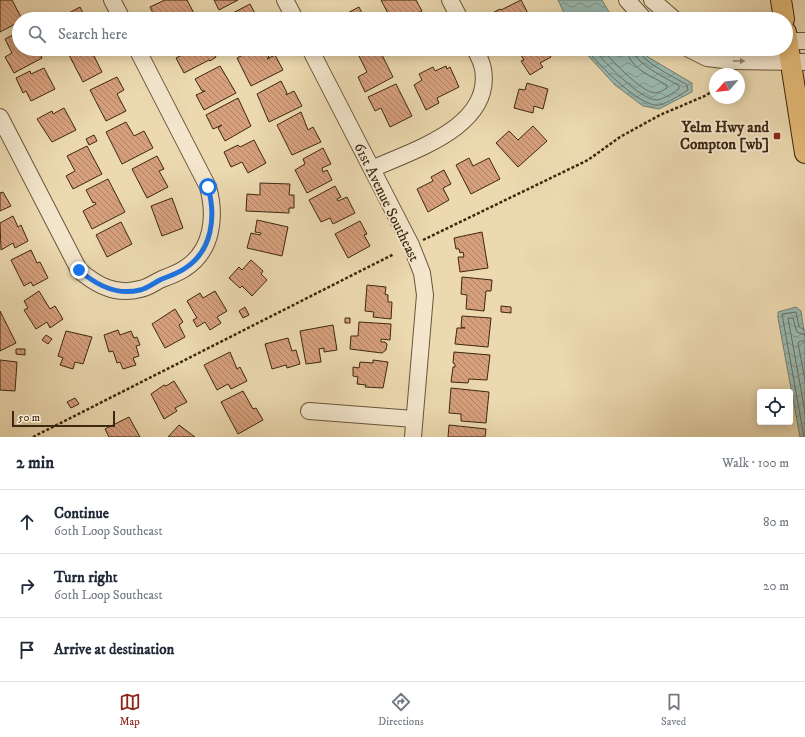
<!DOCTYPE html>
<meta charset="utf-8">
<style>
:root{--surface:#fff;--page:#f2f2f3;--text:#1f2937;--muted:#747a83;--line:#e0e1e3;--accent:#8f2418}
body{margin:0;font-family:"IM FELL DW Pica",serif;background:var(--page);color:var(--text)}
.controls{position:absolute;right:12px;bottom:12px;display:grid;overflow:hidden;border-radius:4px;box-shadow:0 2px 10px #0003}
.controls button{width:36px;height:36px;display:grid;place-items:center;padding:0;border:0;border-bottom:1px solid var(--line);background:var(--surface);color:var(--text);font:20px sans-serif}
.compass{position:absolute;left:709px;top:68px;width:36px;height:36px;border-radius:50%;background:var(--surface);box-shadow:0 2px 10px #0003;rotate:243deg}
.scale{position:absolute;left:12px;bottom:10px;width:103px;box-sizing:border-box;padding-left:4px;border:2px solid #3d2710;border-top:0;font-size:11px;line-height:14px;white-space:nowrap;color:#3d2710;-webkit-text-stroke:3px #f3e6cc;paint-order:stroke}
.stop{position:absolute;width:12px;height:12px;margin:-9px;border:3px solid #1a73e8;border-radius:50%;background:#fff}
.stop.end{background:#1a73e8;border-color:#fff;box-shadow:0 1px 4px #0008}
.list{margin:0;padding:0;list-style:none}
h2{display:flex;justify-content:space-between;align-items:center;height:52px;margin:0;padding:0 16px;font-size:17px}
h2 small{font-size:13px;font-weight:400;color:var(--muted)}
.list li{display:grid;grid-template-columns:26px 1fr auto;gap:12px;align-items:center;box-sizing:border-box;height:64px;padding:0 16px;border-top:1px solid var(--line)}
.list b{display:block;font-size:15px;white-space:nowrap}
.list p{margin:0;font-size:13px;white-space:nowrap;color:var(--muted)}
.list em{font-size:13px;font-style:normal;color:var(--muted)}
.icon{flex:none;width:22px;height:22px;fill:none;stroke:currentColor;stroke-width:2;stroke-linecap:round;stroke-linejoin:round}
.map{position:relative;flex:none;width:805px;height:437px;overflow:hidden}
.search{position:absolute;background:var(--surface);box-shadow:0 2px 10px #0003;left:12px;right:12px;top:12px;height:44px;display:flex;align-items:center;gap:10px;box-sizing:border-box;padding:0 14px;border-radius:22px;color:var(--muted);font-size:15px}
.sheet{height:244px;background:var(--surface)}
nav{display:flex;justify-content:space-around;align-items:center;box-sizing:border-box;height:56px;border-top:1px solid var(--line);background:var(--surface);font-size:11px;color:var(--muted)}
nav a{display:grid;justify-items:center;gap:2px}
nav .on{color:var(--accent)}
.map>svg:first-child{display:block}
.water{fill:url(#water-waves);stroke:#747f71}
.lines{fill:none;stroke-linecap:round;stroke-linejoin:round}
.shore{stroke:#6b7060;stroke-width:1}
.building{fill:url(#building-back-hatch);stroke:#3d2710}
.minor-casing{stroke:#695438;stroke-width:18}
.major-casing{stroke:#3d2710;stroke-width:22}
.path{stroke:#3d2710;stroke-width:2.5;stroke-dasharray:3 2;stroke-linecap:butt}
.minor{stroke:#f3e6cc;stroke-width:16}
.major{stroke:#e6bc78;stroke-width:20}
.oneway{fill:#98866e}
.route{stroke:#1a73e8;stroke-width:5}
.poi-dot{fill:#8f2418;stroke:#f3e6cc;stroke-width:1.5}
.labels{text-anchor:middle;stroke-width:4;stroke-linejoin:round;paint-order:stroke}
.poi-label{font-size:15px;font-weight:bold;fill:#3d2710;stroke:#f3e6cc;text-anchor:end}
.street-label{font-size:15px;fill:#3d2710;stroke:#f3e6cc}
</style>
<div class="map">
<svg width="805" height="437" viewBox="0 0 805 437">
<defs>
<pattern id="water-waves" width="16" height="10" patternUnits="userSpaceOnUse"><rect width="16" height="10" fill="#99b9b1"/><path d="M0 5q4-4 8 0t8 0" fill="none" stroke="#7e968f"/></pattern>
<pattern id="building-back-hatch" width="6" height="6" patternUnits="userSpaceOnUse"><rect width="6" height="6" fill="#d7a07d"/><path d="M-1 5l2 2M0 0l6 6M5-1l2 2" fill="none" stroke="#b08265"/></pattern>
</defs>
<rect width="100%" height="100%" fill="#ecd9b0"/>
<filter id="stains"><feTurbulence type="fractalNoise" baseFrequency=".005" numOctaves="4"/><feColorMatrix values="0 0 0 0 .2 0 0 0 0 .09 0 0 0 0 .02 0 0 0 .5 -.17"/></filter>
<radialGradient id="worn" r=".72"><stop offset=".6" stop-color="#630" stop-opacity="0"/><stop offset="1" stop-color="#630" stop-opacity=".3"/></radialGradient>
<path class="water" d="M558,0H602L613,19H567Z
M582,49H641L648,57L692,83V92L659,109L643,106L615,85Z
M796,307L801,311L805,338V437H800L778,318V312Z"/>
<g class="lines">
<path class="shore" d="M586,49C597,63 641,109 660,105C669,102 680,95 688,90L687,85C676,78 640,61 638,49
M593,49C605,62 640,100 657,100C664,99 674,92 679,89V86C667,78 634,64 633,49
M601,49C612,60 641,92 655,93C659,93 663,90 667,88V85C653,77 628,68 627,49
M805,335L797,332L793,318H788L805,412
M805,341H800L798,343L805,380
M804,437L782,314L796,312L799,327L805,330"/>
</g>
<path class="building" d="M0,0H12L22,19H19V22L0,32Z
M165,0H187L197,19H171L169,16L164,19H156L150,7Z
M214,0H238L219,10Z
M381,0H416L422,11L407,19H391Z
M521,0L531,19H498L494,12L500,9L501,10Z
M250,4L258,19H234L231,14Z
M80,7L86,19H58Z
M359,7L365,19H339L338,18Z
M19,32V49H37L42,58L14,73L5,57L12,53L5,39Z
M75,49H101L103,51L94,56L102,72L83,82L68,53Z
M184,49H212L216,57L210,61L209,60L184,73L176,58L186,53Z
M255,49H265L269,57L267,59L275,55L283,70L251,86L237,58Z
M373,49H379L393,77L365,92L358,77L367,72L359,56Z
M412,49H426L414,54Z
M546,49L551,57L540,63L543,67L530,75L521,61L524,60L518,50Z
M220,66L236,93L204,110L196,95L205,91H202L195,79Z
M446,66L447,69L450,67L459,87L437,98L439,103L426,110L414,85L422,80L419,74L433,67L435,71Z
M44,68L55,89L31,101L26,91L23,93L16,78L30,71L31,74Z
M117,77L124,90L117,94L126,111L106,121L90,90Z
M281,81L287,93L286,95L294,91L302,106L269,122L257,94Z
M527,83L548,89L543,109L534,106L533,113L514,108L519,89L525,90Z
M396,84L412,116L390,127L381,108L375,111L368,97Z
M238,98L251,126L225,141L218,128L222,125L213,129L206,115Z
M64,108L76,130L52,142L37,119L52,111L53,114Z
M301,112L308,130L313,127L321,142L292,155L277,125Z
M126,122L134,136L144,131L153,148L122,164L106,132Z
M533,126L547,141L518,167L496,143L509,131L518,140Z
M94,135L97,141L89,145L86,139Z
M254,140L266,163L248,173L242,162L231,167L224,152L238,145L240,147Z
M87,146L102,174L73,189L66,176L75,171L67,156Z
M323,148L331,164L322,168L323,172L327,170L332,180L307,193L295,170L305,164L303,159Z
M157,156L164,169L159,171L168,187L147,198L132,169Z
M469,158L473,166L489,158L500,179L471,194L456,165Z
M444,170L451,184L443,188L449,200L428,212L417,189L433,181L431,177Z
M108,179L125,212L92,229L83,211L96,204L95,202L93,203L86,190Z
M260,183L290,184L289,195H294V208H289V213L246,211L247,194L260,195Z
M335,186L341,197L337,199L338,201L347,197L355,213L333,224L330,218L321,222L309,200Z
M3,192L11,206L0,211V193Z
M172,198L183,228L162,236L151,206Z
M13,216L18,227L21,225L28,241L15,248L13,243L1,250L0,223Z
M257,220L288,227L282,256L247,248L251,233L260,235L261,233L255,232Z
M360,221L367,234L364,235L370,246L348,258L335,234Z
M121,222L132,244L107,257L96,235Z
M482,232L488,268L460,272L458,257H464L463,252L460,253L459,249H456L454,238Z
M31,250L37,263L40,262L48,278L33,286L31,282L24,286L11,260Z
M251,260L263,271L261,274L267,280L252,296L242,286L240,288L229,278L239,267L242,270Z
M462,277L492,280L491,291H486L484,311L466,309L467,295L461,294Z
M367,285L386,287L385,294L388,295V302H392L391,319L373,317L374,312L365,311Z
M39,291L50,309L55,306L63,319L50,328L47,322L36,329L24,310L28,308L24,301Z
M215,291L227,311L217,317L221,323L210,330L205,322L197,327L193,320L197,318L187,301L200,293L203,298Z
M501,306L511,307V313L501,312Z
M245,307L249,315L243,318L239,311Z
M175,309L183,322L179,325L185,337L165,348L152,324Z
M0,311L16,343L0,351Z
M462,316L491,318L488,347L455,344L457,328H465L461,327Z
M345,318H350V323H345Z
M359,322L391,324L390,340L381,339V342H385L387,344L386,350L382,353L350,349L351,336H358Z
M333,325L337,350L324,352V348L319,349L321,362L306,364L300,331Z
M118,330L120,335L131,331L134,338L137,337L140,345L136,346L139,356L133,358L136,365L123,369L120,362L117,363L113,351L109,352L104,335Z
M66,331L92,337L83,364L75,362L73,369L60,365L63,358L58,356Z
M46,335L52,339L48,344L42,340Z
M288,338L292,351L296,350L300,364L287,368L286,365L272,369L265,344Z
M16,349H25V355L16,354Z
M230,352L237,369L240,367L247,381L231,389L228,384L217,390L204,365Z
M454,352L490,355L487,380L469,379L468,383L451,382L453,367H455V364L453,363Z
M0,360L17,362L15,391L0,390Z
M373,360L388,362L383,388L365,387L366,385L357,384L358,377L353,376V367L359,368L360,362L373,363Z
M174,381L187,402L175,408L177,411L164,419L151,394L164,385L166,386Z
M451,388L489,392L486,423L461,421V414L449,413Z
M243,391L253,409L256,408L263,420L238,434L221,402Z
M75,398L79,404L71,408L67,402Z
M129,417L140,437H109L105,429Z
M179,425L195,437H168Z
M449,425L486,429L485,437H448Z"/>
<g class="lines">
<defs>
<path id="minor" d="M112,0L122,19
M285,0L295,19
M450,0L460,19
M627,0L644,19
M652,0L674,19
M786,41H805
M310,49L411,245L422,273L425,295L413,437
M689,49L707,58L732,61L805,62
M0,117L79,270C96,285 116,296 140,289C148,288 155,282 162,279C170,276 178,273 184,269C213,251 216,216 208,187L137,49
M372,169C413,150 493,127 483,69C482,62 478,55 475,49
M309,411L414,419"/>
<path id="major" d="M781,0L784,19
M786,32L805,153"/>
</defs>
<use href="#minor" class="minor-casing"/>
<use href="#major" class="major-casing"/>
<path class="path" d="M423,240L588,160L620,137L660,115L707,95L715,88
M33,437L394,254"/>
<use href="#minor" class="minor"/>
<use href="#major" class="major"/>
</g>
<defs><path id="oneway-solid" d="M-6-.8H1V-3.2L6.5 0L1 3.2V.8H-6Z"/></defs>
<use class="oneway" href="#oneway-solid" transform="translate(739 61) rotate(1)"/>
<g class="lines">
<path class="route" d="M79,270C96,285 116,296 140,290C148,288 155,282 162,279C170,276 178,273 184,269C213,251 216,216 208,187"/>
</g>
<rect class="poi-dot" x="773" y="132" width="8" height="8" rx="2"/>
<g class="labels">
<g class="poi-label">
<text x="769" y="132">Yelm Hwy and<tspan x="769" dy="17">Compton [wb]</tspan></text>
</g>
<g class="street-label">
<text transform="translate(387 202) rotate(64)" y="5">61st Avenue Southeast</text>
</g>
</g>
<rect width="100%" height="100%" filter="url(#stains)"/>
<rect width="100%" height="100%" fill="url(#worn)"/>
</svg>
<div class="controls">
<button><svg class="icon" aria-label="locate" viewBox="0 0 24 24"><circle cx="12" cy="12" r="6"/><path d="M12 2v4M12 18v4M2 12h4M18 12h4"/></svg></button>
</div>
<svg class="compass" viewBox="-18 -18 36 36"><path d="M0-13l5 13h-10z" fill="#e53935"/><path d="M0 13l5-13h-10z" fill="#747a83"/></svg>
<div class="scale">50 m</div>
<div class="stop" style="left:208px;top:187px"></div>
<div class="stop end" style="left:79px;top:270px"></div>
<div class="search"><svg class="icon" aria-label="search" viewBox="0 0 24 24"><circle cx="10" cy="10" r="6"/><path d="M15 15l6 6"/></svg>Search here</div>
</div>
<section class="sheet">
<h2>2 min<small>Walk · 100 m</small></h2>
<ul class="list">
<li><svg class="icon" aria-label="ahead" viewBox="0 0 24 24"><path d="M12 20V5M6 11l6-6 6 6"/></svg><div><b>Continue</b><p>60th Loop Southeast</p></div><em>80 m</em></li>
<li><svg class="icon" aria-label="right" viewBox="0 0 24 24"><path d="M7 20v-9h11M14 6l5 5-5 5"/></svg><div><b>Turn right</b><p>60th Loop Southeast</p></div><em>20 m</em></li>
<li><svg class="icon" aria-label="arrive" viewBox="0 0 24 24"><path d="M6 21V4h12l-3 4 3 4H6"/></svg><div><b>Arrive at destination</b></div></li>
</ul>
</section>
<nav>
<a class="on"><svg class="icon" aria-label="map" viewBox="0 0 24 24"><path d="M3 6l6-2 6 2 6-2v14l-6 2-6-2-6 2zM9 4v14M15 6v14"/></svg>Map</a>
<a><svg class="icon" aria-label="directions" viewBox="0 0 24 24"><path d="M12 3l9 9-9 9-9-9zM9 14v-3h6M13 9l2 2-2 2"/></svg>Directions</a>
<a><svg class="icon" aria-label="saved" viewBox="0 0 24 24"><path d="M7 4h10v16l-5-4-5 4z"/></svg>Saved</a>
</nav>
